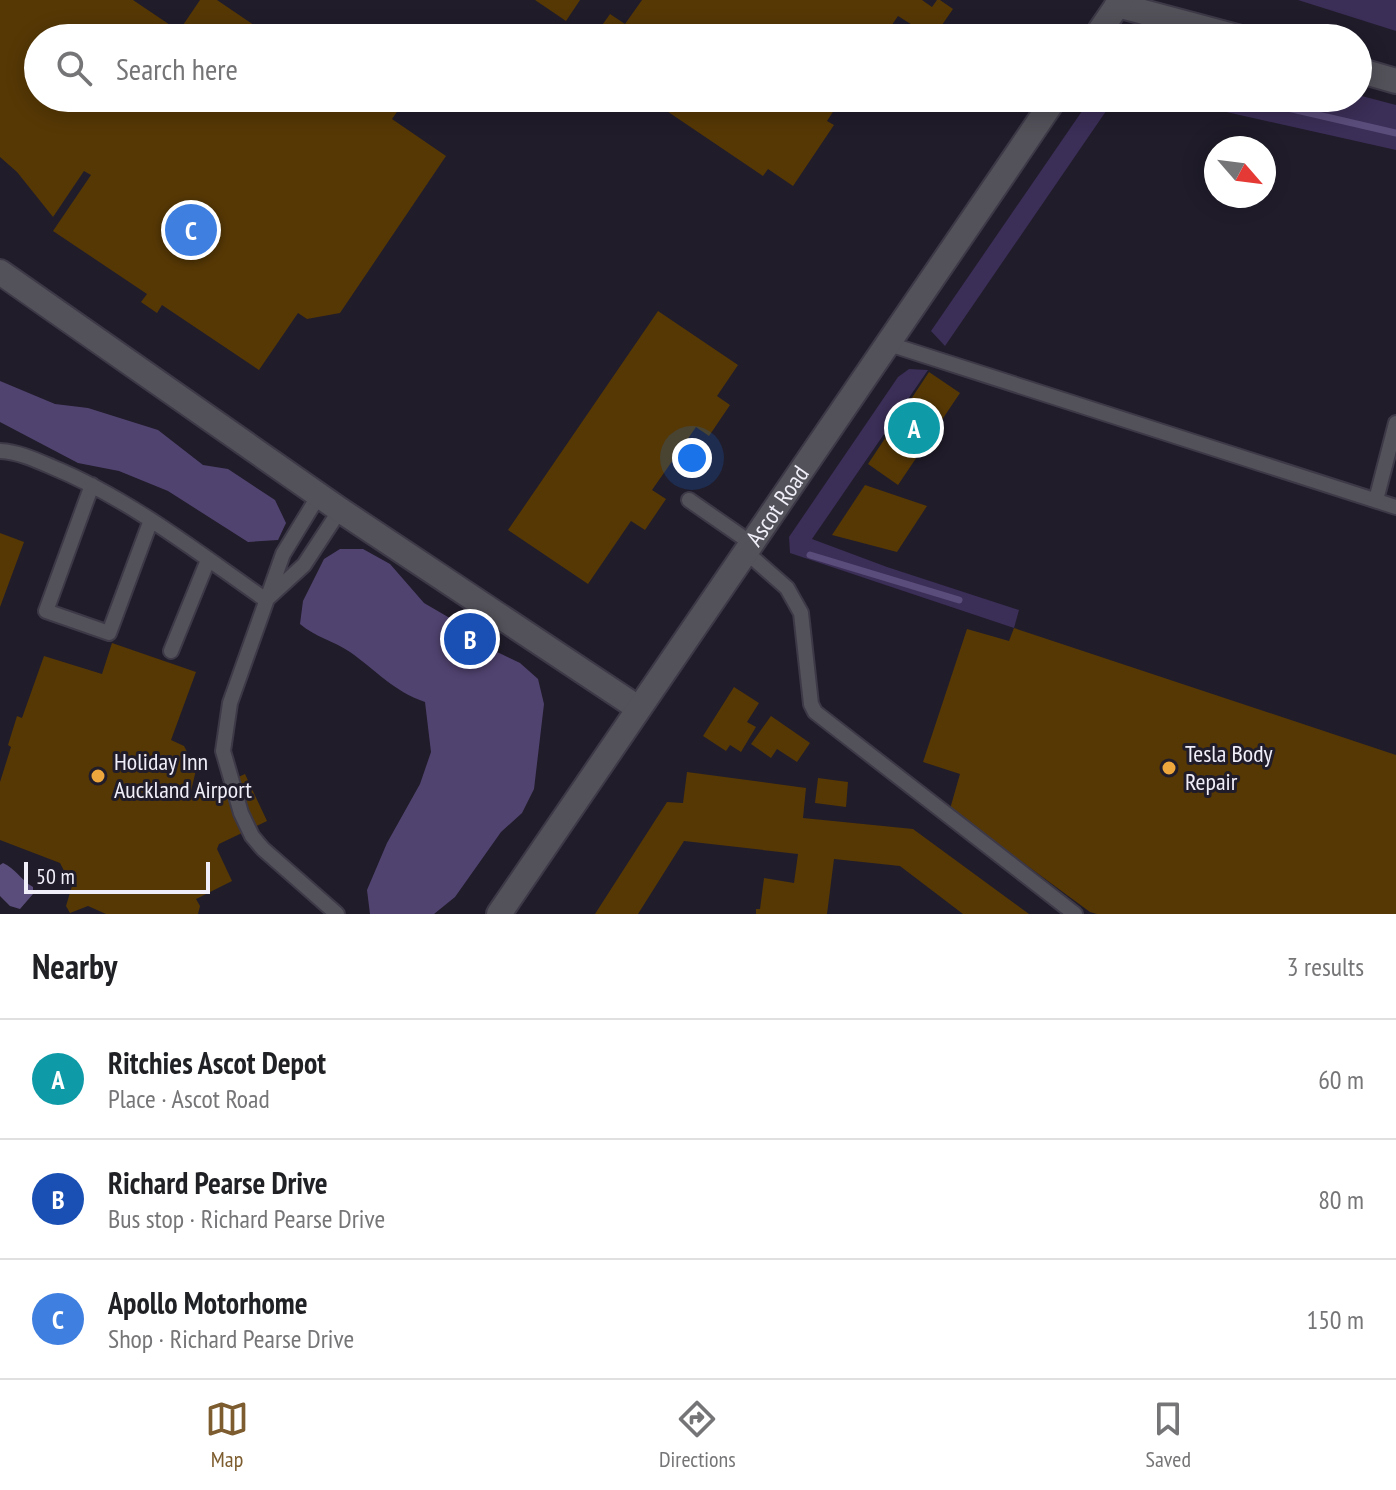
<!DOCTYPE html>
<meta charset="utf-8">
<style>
:root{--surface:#fff;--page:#f2f2f2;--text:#202124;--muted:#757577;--line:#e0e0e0;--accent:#7d5d2f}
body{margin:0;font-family:"PT Sans Narrow",sans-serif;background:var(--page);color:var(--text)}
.compass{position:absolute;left:1204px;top:136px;width:72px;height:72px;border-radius:50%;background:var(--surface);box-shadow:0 4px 20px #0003;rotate:118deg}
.scale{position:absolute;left:24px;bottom:20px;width:186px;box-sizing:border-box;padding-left:8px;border:4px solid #f0eef8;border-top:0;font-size:22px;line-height:28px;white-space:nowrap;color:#f0eef8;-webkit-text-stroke:6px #201c2a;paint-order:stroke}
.you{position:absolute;left:692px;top:458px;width:28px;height:28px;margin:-20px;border:6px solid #fff;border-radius:50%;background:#1a73e8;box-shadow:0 0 0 12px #1a73e833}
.badge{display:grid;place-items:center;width:52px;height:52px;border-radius:50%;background:var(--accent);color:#fff;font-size:26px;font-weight:700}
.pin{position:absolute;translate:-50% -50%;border:4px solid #fff;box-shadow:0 2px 8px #0006}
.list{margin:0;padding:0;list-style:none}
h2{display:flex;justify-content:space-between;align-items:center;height:104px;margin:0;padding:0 32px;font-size:34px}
h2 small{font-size:26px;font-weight:400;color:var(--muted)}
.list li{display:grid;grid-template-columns:52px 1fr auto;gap:24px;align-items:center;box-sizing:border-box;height:120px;padding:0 32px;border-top:2px solid var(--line)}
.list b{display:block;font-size:30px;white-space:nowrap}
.list p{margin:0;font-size:26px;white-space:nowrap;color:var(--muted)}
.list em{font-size:26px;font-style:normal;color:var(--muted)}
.icon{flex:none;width:44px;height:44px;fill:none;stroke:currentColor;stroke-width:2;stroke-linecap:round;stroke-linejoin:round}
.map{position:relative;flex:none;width:1396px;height:914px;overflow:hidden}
.search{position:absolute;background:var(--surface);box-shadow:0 4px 20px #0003;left:24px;right:24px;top:24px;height:88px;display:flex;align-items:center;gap:20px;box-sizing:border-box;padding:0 28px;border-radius:44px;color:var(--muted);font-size:30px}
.sheet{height:464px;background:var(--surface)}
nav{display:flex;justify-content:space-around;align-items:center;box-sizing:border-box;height:112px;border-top:2px solid var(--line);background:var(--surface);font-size:22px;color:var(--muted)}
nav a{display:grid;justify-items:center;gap:4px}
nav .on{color:var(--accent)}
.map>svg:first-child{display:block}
.green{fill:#3b2e57}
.forest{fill:#514370}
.water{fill:#5b4d7b}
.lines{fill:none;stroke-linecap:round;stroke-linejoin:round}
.stream{stroke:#5b4d7b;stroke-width:7}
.building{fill:#563805}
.service-casing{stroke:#3d3947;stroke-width:18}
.tertiary-casing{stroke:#3d3947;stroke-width:28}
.service{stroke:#535159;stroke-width:14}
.tertiary{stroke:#535159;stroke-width:24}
.poi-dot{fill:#eea73d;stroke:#201c2a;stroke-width:3}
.labels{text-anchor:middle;stroke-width:6;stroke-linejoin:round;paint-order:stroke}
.street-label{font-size:24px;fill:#f0eef8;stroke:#201c2a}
.poi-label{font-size:24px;fill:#f0eef8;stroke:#201c2a;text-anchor:start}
</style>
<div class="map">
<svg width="1396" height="914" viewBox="0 0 1396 914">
<rect width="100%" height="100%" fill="#201c2a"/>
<path class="green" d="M1298,0H1396V31Z
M1358,95L1396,105V150L1164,98H1358Z
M1091,98H1115L945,346L931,331Z
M909,369L928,370L812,539L887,567L1019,610L1014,628L790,553L789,537L898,377Z"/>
<path class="forest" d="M0,381L55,404L88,408L158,430L203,465L228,469L275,500L286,523L278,540L248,542L168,491L119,471L78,463L0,422Z
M340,549H363L390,564L424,603L460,624L489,648L520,663L538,679L544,704L534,789L522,813L501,832L455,897L434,914H370L367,890L387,843L420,784L431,752L425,702C393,691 377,671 350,652C334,641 315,637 300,624L303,601L324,559Z"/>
<path class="water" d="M3,863C15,868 21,880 33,887V894L20,909L10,906L0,896V865Z"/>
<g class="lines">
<path class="stream" d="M1245,98L1396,133
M810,555L959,600"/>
</g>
<path class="building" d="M0,0H133L179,31L200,0H217L273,38H38V98H383L399,109L392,119L446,156L340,313L307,319L298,313L259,370L162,305L157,313L141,302L147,294L53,231L91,175L84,171L53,217L17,172L0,157Z
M535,0H580L566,21Z
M642,0H922L932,7L937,0H940L953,9L933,38L898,16L883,38H593L610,14L625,24Z
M654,98H842L827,121L834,125L793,186L768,169L763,176L652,101Z
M658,311L738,365L717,396L730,405L709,436L696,427L652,490L666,499L645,530L631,521L588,584L508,530Z
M929,372L960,393L898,485L868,464Z
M865,485L927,506L897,552L832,535Z
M0,533L24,542L0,607Z
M1014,628L1396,755V914H1097L1090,912L950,809L960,774L923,762L967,629L1009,641Z
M112,643L196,672L171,740L184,746L196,770L190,795L192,798L245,774L267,821L219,844L217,849L232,881L196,899L200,906L198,914H106L88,906L70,913L66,906L72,886L60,863L0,840V782L11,747L8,745L17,716L22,718L44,656L102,674Z
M734,687L759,703L747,722L756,727L741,752L730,745L726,751L703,736Z
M771,716L810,743L797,762L777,749L771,758L751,744Z
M687,772L806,788L803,818L913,829L1029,914H963L900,866L834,859L827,914H756V909H760L764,878L794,883L798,854L684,841L638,914H595L667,802L683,803Z
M818,778L848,782L846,807L815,803Z"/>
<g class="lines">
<defs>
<path id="service" d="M889,344L1396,507
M0,451C19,452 36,460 52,467C130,499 197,552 266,600
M92,485L46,611L109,633L151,520
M319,495L283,554L230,703L223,751L241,813L252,836L263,849L337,914
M689,500L751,543
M1376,500L1396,423
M745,551L787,588L801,613L811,704L815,712L1075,914
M269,597L304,565L340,510
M171,651L208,560"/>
<g id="tertiary">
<path d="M1117,5L1241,38"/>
<path d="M1095,38L1121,0"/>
<path d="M1358,70L1396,81"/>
<path d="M0,272L340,510L638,708"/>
<path id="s1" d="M499,914C684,642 871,371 1055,98"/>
</g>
</defs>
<use href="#service" class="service-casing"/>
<use href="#tertiary" class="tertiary-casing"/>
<use href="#service" class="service"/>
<use href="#tertiary" class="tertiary"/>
</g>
<g class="poi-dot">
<circle cx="1169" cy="768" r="8"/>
<circle cx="98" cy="776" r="8"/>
</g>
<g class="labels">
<g class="street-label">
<text dy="8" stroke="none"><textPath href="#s1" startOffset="494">Ascot Road</textPath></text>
</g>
<g class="poi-label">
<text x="1185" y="762">Tesla Body<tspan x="1185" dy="28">Repair</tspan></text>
<text x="114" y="770">Holiday Inn<tspan x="114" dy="28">Auckland Airport</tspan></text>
</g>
</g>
</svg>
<svg class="compass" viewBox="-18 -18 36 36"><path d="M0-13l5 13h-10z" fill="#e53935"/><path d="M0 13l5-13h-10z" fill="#757577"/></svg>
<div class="scale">50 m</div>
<div class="you"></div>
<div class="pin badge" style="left:914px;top:428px;background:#0f9aa8">A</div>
<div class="pin badge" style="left:470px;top:639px;background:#1a4fb4">B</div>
<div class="pin badge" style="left:191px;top:230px;background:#3f7fe0">C</div>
<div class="search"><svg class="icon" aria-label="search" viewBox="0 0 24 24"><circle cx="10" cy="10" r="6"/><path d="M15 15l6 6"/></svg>Search here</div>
</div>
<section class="sheet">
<h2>Nearby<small>3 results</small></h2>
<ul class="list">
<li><span class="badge" style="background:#0f9aa8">A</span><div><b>Ritchies Ascot Depot</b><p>Place · Ascot Road</p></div><em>60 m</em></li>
<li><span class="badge" style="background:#1a4fb4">B</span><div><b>Richard Pearse Drive</b><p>Bus stop · Richard Pearse Drive</p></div><em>80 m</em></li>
<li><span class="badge" style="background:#3f7fe0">C</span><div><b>Apollo Motorhome</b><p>Shop · Richard Pearse Drive</p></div><em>150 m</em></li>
</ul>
</section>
<nav>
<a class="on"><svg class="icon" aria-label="map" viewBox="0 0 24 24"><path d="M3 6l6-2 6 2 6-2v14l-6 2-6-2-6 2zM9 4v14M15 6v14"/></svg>Map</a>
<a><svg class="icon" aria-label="directions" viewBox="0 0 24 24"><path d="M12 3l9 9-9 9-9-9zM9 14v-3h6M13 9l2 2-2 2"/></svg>Directions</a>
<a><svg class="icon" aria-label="saved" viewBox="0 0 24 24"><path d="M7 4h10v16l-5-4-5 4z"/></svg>Saved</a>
</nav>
